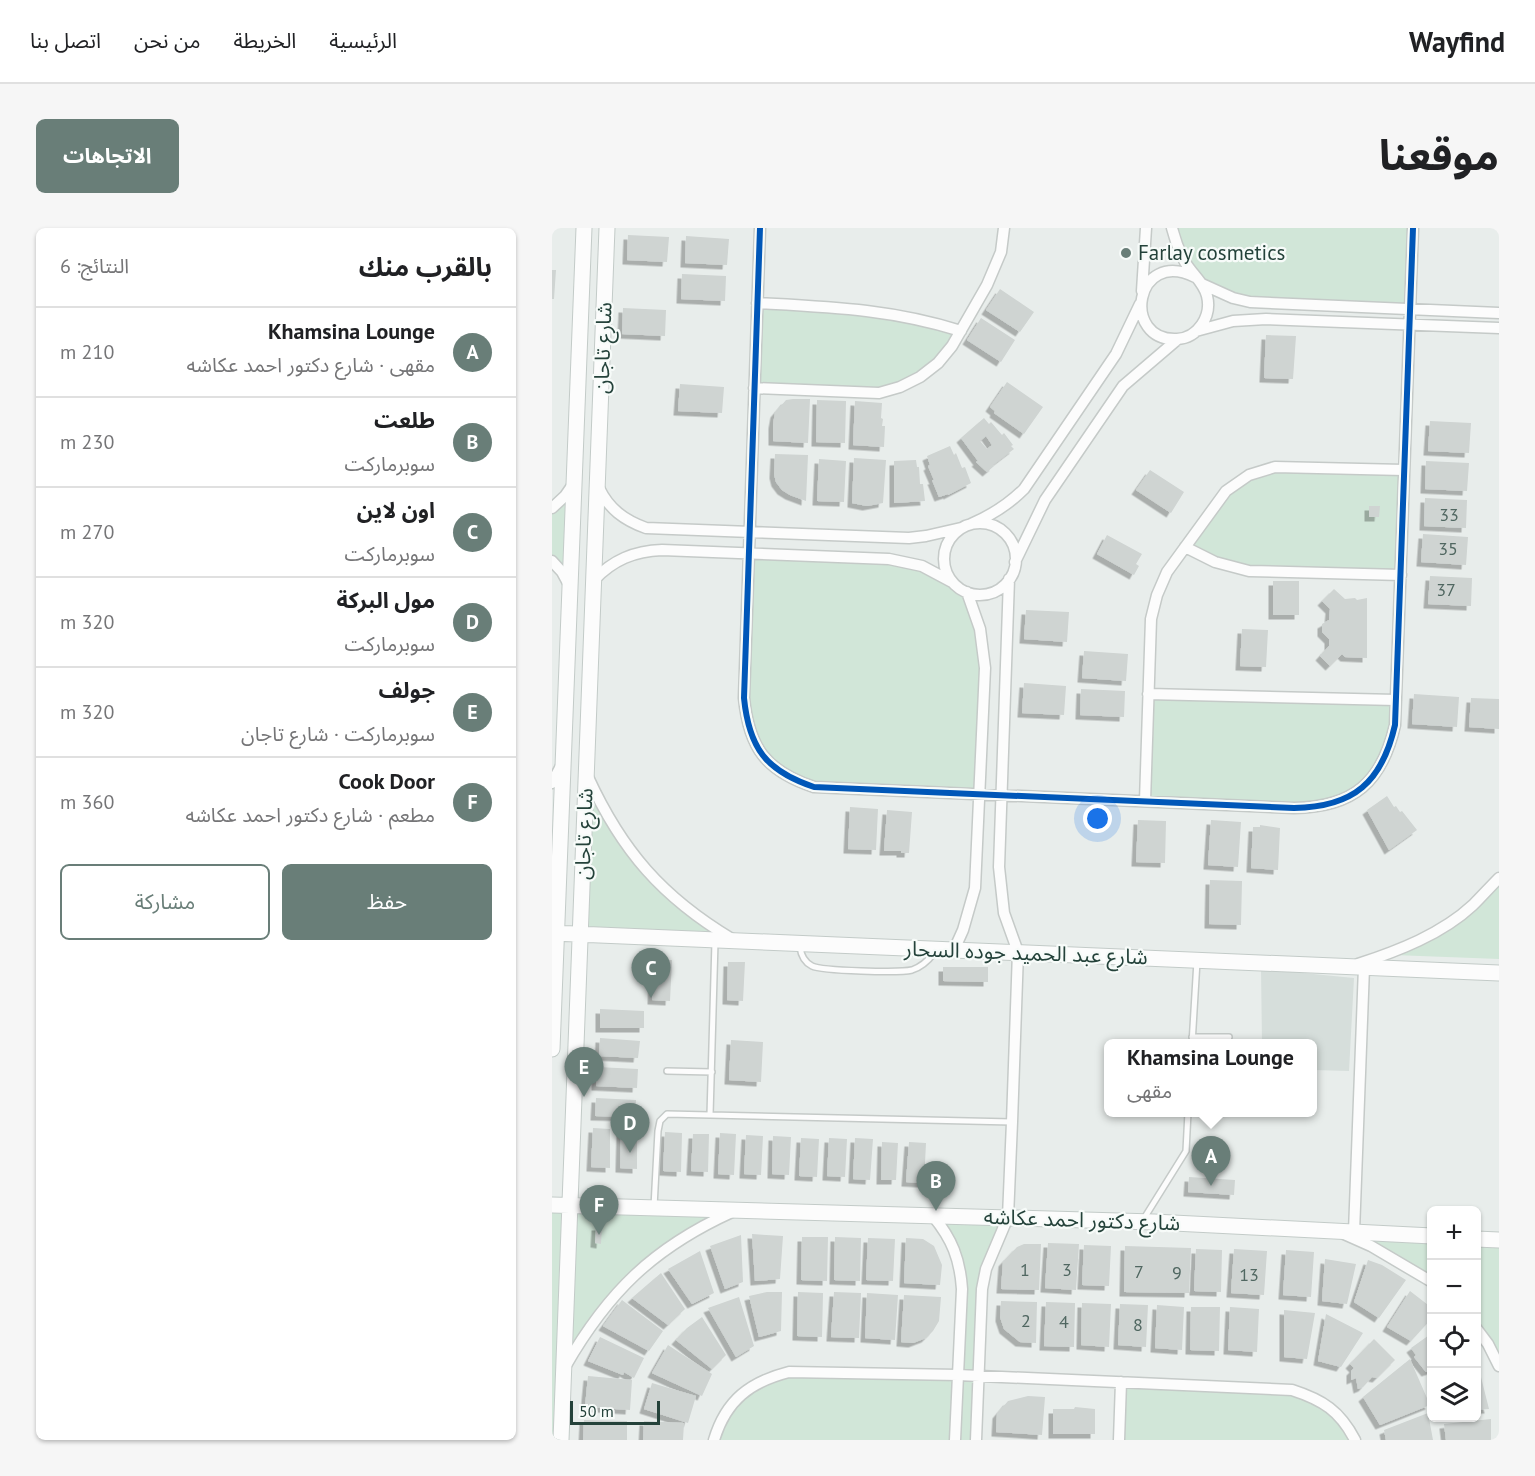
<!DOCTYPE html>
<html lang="ar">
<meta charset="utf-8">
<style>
:root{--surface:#fff;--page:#f6f6f6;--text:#202124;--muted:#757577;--line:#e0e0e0;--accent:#697e78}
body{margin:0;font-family:"PT Sans","Noto Sans Arabic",sans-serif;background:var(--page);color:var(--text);direction:rtl}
.controls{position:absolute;right:18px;bottom:18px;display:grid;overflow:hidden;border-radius:9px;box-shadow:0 2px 4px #0004}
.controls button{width:54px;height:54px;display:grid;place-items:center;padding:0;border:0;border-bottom:2px solid var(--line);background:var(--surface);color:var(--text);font:30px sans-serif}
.scale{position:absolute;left:18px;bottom:15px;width:90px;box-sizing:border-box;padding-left:6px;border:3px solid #24423a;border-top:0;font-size:16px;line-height:21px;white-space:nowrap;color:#24423a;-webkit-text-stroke:4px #f7fbf9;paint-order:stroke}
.you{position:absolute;left:546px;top:591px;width:21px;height:21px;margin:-15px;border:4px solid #fff;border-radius:50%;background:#1a73e8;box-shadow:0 0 0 9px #1a73e833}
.badge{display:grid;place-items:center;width:39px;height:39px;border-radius:50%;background:var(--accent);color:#fff;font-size:20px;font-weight:700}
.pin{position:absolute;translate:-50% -50px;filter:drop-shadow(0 2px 3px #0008)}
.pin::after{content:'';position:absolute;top:32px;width:21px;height:18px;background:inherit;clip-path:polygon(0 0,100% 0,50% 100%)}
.popup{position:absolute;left:552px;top:811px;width:213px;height:78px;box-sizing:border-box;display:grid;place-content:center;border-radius:9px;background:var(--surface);filter:drop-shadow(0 2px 4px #0005);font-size:20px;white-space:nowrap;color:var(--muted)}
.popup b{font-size:22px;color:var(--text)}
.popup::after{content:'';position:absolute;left:50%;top:100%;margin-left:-12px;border:12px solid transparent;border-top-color:var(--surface)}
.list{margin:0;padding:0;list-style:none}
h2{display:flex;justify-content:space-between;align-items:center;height:78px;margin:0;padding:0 24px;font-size:26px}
h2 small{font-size:20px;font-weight:400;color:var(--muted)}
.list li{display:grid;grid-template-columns:39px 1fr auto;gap:18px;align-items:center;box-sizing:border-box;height:90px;padding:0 24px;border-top:2px solid var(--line)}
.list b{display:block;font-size:22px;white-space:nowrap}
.list p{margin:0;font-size:20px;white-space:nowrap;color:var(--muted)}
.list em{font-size:20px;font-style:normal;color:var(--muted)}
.actions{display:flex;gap:12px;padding:18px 24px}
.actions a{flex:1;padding:14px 0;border:2px solid var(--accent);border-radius:9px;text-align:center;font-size:21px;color:var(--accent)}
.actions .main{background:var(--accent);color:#fff}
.icon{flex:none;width:33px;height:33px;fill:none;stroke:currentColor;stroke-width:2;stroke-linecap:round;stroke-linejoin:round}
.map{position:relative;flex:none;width:947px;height:1212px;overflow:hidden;direction:ltr;border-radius:9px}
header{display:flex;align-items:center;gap:36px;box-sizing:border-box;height:84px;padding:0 30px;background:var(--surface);border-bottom:2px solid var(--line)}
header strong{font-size:28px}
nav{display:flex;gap:33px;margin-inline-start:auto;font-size:21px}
.intro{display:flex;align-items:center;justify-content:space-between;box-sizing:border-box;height:144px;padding:0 36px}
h1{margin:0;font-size:42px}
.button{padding:15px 27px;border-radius:9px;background:var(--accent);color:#fff;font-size:21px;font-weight:700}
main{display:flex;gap:36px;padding:0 36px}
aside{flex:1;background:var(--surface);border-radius:9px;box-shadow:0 2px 4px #0004}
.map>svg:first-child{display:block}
.built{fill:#d6dedb}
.green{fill:#d1e6d8}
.building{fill:#cfd4d2;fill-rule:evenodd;filter:url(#shadow)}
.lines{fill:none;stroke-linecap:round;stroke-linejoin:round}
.lane-casing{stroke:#c5cac8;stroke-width:8}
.street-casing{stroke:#c5cac8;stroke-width:13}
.secondary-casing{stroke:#c3cbc8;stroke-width:17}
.lane{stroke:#fcfcfc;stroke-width:5}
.street{stroke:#fcfcfc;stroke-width:10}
.secondary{stroke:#fcfcfc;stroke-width:15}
.cycleway-casing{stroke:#f7fbf9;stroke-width:10}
.cycleway{stroke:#0057b8;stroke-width:6}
.poi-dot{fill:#697e78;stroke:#f7fbf9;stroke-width:2}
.labels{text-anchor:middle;stroke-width:4.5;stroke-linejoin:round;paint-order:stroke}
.number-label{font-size:18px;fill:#506761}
.poi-label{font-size:21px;fill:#24423a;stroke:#f7fbf9;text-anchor:start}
.street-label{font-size:21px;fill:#24423a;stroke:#f7fbf9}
</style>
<header>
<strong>Wayfind</strong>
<nav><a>الرئيسية</a><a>الخريطة</a><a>من نحن</a><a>اتصل بنا</a></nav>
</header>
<div class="intro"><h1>موقعنا</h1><a class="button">الاتجاهات</a></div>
<main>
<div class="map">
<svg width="947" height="1212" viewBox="0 0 947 1212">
<defs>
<filter id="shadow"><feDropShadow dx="-4.5" dy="4.5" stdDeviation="0" flood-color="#0004"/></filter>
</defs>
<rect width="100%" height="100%" fill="#e8edeb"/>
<path class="built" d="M709,741L802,750L797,843L761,842V816L710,815Z"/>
<path class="green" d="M620,0H861L858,82L715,76L650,56Z
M205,75L290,80L409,103L386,135L327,165L202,160Z
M723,239L852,242L849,347L697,343L633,319L674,263Z
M22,255L18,359L0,333V280Z
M197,326L337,331L400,354L415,364L428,401L427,566L262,559L240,552L204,518L192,470Z
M596,466L844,472L838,520L810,560L766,579L593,573Z
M34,544L93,642L183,712L28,706Z
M947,655V731L842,727L884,707Z
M0,977L183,982L82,1045L11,1142L9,1212H0Z
M381,988L456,989L434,1041L424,1212H162L179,1177L215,1149L406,1147L408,1041Z
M784,1002L879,1008V1054Z
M924,1011L947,1012V1138L925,1100Z
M569,1154L762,1169L803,1212H567Z"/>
<path class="building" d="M76,7L117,9L115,34L75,32Z
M134,8L177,11L175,37L133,35Z
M0,42H4L2,71H0Z
M130,46L174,48L173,73L129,71Z
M448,61L482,84L468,104L434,82Z
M71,80L114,82L113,108L70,106Z
M429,90L463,112L449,134L415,112Z
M714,107L744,108L741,151L712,150Z
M455,154L491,179L472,206L442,185L443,183L438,179Z
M128,156L172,159L170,185L126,183Z
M241,171H258L256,215L221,213V196L223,185L234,172Z
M265,172L294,173L293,215L264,214Z
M303,173L330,175L329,190L331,191L330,198H333L332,219L301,217Z
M432,190L437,196L439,194L450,207L452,205L461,217L459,218L462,221L441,237L442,238L435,244L424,234L426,233L409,210ZM434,208L440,217L435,221L428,213Z
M878,193L919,195L917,225L876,223Z
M398,218L402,227L404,225L410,240L413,239L419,255L396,267V266L387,269L380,252H382L376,238L378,237L375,228Z
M223,226L256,227L254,273L238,267L230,262L224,254L222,246Z
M302,230L334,232L331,275L315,278L300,275Z
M267,231L294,233L292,274L265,273Z
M364,232L365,239H367L368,256H371L373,273L342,275V233Z
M874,233L917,235L915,263L873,261Z
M598,242L632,264L619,285L584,262Z
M873,270L915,272L914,300L872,298Z
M817,278H828L827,289H817Z
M871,306L916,309L914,337L869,334Z
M555,307L590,326L584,336L587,338L582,347L545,326Z
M878,348L920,350L919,378L876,376Z
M721,353H747V387H721Z
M782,361L793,371L803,370L805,372L815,370V430L793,429L790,426L778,438L768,428L777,418V411L770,404V396L777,392L778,381L770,373Z
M474,382L517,384L515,414L472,411Z
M690,401L716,402L714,439L688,438Z
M532,423L576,426L574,453L530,450Z
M472,455L514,458L512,487L470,485Z
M529,461L573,463L572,489L528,487Z
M862,466L907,469L905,499L860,496Z
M919,470L947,471V501L917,499Z
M835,568L842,579L844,578L848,584L850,583L865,602L837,622L815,582Z
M298,579L326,581L324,622L296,621Z
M335,582L360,584L357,625H349V623H332Z
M586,592L614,593L613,635L584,634Z
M659,592L689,594L686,639L656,637Z
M708,597L728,600L726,642L699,640L701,599H708Z
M658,652L690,653L689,697L657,696Z
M102,732H120L118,773L100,772Z
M176,734H193L191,773L175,772Z
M391,739H436V754L391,753Z
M48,781L92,783V800H48Z
M48,810L88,813L86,830L47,828Z
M179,812L211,814L209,854L177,852Z
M45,839L86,841L85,860L44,858Z
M44,870L84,872L83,889L43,888Z
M41,900L58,901V940L39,939Z
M69,901L85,902V941L68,940Z
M113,904L130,905L129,944L111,943Z
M168,905L184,906L182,947L166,946Z
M141,906H157L156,944L139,943Z
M194,907L211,908L209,947L192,946Z
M221,908L239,909L237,947L220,946Z
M249,910L267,911L265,949L247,948Z
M277,910L295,911L293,949L275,948Z
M303,910L321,911L318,952L301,951Z
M330,914L346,915L344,952H329Z
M357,914L374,915L372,955L354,954Z
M637,949L683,952L682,967L636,964Z
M44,998H50L49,1016L43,1015Z
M200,1006L231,1008L228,1051L203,1053Z
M189,1007L191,1054L173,1061L158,1018Z
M250,1009H276L275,1053L249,1052Z
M283,1009L309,1010L308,1053L282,1052Z
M316,1010L343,1011L341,1053L314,1052Z
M354,1010L371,1011L382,1018L390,1037L388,1057L352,1055Z
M496,1015L527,1016L524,1062L493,1060Z
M472,1016H489L487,1062L449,1061L451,1034L465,1019Z
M532,1017L559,1018L557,1058L530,1057Z
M573,1018L639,1020L637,1065L572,1064Z
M644,1021L670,1022L669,1064L642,1063Z
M682,1021L715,1023L712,1067L679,1065Z
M734,1022L762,1024L759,1069L731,1067Z
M148,1023L162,1065L140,1076L116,1041Z
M773,1031L804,1036L795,1076L770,1073Z
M816,1032L830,1037L854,1052L827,1090L802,1074Z
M109,1045L133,1081L116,1097L80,1070Z
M858,1063L880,1080V1090L859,1113L835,1099Z
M215,1064H230L229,1103L207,1109L197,1068Z
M246,1064L271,1065L270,1109L245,1108Z
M282,1064L309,1065L307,1110L279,1109Z
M315,1065L346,1067L343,1112L313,1110Z
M352,1067L389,1069L387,1093L381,1103L374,1110L361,1115L349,1114Z
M187,1069L202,1118L184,1129L156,1080Z
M70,1072L111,1103L97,1123L51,1098Z
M449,1073L485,1074L484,1115L468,1114L452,1101L448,1089Z
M494,1074L523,1075L522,1119L492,1118Z
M530,1075L559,1076L557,1119L529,1117Z
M568,1076L596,1077L594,1119L566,1117Z
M605,1077L632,1079L630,1122L603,1120Z
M639,1079H668L667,1123L638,1122Z
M678,1079L707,1081L705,1124L676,1122Z
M732,1082L763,1085L755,1131L732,1129Z
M774,1086L811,1105L789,1139L766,1133Z
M150,1089L174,1127L160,1141L124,1112L135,1100Z
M880,1105V1142L874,1144L862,1129L864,1127L859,1120Z
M48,1109L92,1130L82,1150L72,1144L71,1147L36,1133Z
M822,1111L843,1132L825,1150L820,1149L811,1159L806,1161L804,1150L799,1152V1143L802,1140L798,1136Z
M116,1117L160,1146L150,1168L100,1145Z
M858,1131L878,1177L828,1197L811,1169Z
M927,1141L937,1181L924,1182V1142Z
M36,1148L80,1152L78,1182L33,1179Z
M100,1155L144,1168L136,1195L92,1181Z
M476,1168L493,1169L490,1207L444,1204L445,1186L456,1173Z
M523,1179L543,1181V1206H501V1181H522Z
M876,1185L881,1212H834L832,1202Z
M939,1191V1212H894L892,1196Z
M32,1192L75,1193V1212H31Z
M92,1193L132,1195L131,1212H91Z"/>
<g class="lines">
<defs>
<path id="lane" d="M248,719C249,727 252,734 260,738C270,743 348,745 360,742C369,739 376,733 382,725
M640,809H677
M640,816L645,733
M115,843L160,844
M158,887L163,714
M102,979L106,903L108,893L115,886L460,894
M591,992L634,923L636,884"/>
<path id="street" d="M208,0L192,470C197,520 214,543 262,559L742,580C802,579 830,554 843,497L861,0
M620,0C623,12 627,23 633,34C640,46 652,55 655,68C660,88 646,110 625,111C569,114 582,19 643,49
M650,56L681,70L698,74L947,85
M590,63L594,0
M205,75C278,79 339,81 409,103
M644,103L681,93L714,91L947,100
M202,160L327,165L348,159L368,149L386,135L400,118L435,57L449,24L452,0
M47,260C57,281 72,292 94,300L357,310L374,308L409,300
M0,280L13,268L22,255
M392 331a36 36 0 1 1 72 0a36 36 0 1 1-72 0Z
M419,296C440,287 456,277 472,261L564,126L588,76
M633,319L663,334L697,343L849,347
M0,333L10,344L17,357
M463,334L493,272L571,158L626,111
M42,352C61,332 82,323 110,322L337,331L370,338L400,354
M596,466L844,472
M36,549C70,623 110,669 180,711
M0,555L9,538
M593,573L599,391L605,367L615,344L674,263L697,247L723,239L852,242
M402,722L411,702L423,660L433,440L428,401L415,364
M806,736C846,723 890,706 921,677C930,668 938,659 947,650
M381,988C400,1011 408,1031 410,1061L403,1212
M802,1004L812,739
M792,1006L819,1018L880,1054
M924,1100L936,1116L947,1138
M13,1139C56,1064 101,1020 180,984
M162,1212C174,1172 198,1154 237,1144L406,1147L740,1162C771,1172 788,1183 803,1212
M424,1212L430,1061L434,1041L456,989L460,894L466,724L452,685L447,639L457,351
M567,1212L569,1154"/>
<path id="secondary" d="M0,705L947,745
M0,821L32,0
M0,977L602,994L880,1008
M924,1011L947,1012
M9,1212L55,0"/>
</defs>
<use href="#lane" class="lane-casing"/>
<use href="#street" class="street-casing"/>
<use href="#secondary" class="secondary-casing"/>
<use href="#lane" class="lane"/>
<use href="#street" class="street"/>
<use href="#secondary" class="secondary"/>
<defs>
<path id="cycleway" d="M208,0L192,470C197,520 214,543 262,559L742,580C802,579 830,554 843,497L861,0"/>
</defs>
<use href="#cycleway" class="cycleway-casing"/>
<use href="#cycleway" class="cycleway"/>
</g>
<circle class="poi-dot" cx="574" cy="25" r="6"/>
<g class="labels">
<g class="number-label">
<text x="897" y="293">33</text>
<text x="896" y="327">35</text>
<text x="894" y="368">37</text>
<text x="473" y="1048">1</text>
<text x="515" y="1048">3</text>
<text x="587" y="1050">7</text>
<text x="625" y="1051">9</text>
<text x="697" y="1053">13</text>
<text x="474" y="1099">2</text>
<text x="512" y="1100">4</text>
<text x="586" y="1103">8</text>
</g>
<g class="poi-label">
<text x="586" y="32">Farlay cosmetics</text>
</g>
<g class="street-label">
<text transform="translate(51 120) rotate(-88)" y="7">شارع تاجان</text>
<text transform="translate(32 606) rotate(-88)" y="7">شارع تاجان</text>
<text transform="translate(474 725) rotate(2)" y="7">شارع عبد الحميد جوده السحار</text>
<text transform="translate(530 992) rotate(2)" y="7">شارع دكتور احمد عكاشه</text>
</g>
</g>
</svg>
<div class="controls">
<button>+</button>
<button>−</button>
<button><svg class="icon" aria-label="locate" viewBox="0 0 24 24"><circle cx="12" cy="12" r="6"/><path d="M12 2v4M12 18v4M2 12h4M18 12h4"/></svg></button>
<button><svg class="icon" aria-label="layers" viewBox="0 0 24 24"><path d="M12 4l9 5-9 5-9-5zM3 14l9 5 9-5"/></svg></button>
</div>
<div class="scale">50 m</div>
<div class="you"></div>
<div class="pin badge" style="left:659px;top:958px">A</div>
<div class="popup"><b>Khamsina Lounge</b>مقهى</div>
<div class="pin badge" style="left:384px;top:983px">B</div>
<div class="pin badge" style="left:99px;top:770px">C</div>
<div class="pin badge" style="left:78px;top:925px">D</div>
<div class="pin badge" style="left:32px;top:869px">E</div>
<div class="pin badge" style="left:47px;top:1007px">F</div>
</div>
<aside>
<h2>بالقرب منك<small>النتائج: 6</small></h2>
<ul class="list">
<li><span class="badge">A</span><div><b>Khamsina Lounge</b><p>مقهى · شارع دكتور احمد عكاشه</p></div><em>210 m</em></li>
<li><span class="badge">B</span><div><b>طلعت</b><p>سوبرماركت</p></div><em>230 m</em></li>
<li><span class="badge">C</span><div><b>اون لاين</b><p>سوبرماركت</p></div><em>270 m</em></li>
<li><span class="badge">D</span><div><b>مول البركة</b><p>سوبرماركت</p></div><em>320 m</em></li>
<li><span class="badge">E</span><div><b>جولف</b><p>سوبرماركت · شارع تاجان</p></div><em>320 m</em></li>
<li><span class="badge">F</span><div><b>Cook Door</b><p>مطعم · شارع دكتور احمد عكاشه</p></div><em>360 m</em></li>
</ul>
<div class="actions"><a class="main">حفظ</a><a>مشاركة</a></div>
</aside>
</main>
